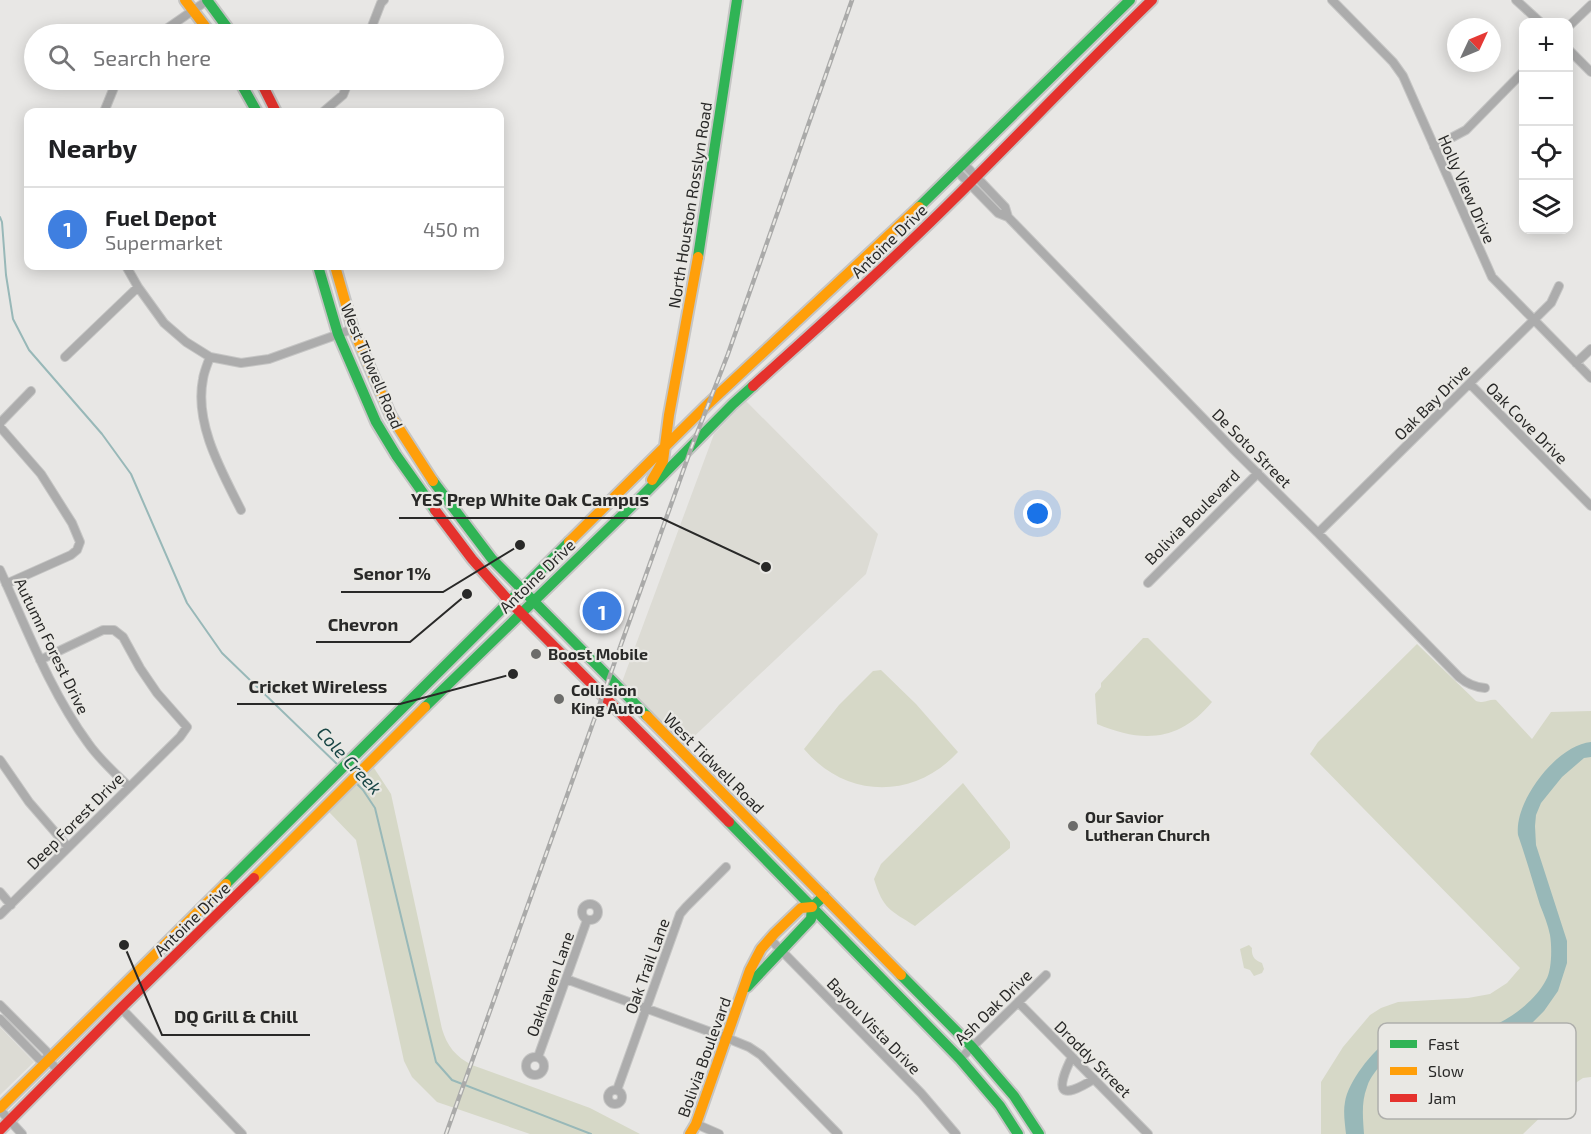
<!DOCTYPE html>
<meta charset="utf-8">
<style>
:root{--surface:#fff;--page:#f6f6f6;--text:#202124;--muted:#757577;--line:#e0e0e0;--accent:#6c6c6a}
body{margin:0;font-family:"Exo 2",sans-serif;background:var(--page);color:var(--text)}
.controls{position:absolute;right:18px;top:18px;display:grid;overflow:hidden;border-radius:12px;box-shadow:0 3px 15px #0003}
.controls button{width:54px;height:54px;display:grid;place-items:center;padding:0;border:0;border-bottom:2px solid var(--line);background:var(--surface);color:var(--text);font:30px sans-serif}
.compass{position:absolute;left:1447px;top:18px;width:54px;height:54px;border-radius:50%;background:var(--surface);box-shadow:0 3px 15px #0003;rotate:46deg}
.you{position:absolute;left:1038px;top:514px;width:21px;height:21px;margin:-15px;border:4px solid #fff;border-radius:50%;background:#1a73e8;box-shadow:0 0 0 9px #1a73e833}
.badge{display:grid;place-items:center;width:39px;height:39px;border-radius:50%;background:var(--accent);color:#fff;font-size:20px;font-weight:700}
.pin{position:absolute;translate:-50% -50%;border:3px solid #fff;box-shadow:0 2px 6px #0006}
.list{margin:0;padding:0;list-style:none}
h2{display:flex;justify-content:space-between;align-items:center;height:78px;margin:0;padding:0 24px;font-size:26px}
h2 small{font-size:20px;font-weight:400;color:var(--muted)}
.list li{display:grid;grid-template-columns:39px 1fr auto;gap:18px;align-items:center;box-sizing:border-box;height:84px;padding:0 24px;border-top:2px solid var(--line)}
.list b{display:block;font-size:22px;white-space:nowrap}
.list p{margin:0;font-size:20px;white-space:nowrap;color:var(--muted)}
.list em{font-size:20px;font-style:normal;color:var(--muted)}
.icon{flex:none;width:33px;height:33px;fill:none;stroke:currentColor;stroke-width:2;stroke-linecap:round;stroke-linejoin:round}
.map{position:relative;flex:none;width:1591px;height:1134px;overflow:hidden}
.search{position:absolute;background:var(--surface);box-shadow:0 3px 15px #0003;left:24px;top:24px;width:480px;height:66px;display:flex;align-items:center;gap:15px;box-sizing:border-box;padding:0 21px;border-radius:33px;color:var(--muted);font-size:22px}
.panel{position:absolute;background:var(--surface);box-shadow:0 3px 15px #0003;left:24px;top:108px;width:480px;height:162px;border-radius:12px}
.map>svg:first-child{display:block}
.built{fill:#dcdbd4}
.green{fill:#d6d8c7}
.water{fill:#98b8b8}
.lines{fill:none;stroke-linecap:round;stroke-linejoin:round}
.stream{stroke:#98b8b8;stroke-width:2}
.street-casing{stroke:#c5c5c4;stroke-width:10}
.fast-casing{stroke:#c5c5c4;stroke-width:14}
.slow-casing{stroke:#c5c5c4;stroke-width:14}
.jam-casing{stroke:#c5c5c4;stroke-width:14}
.street{stroke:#acacac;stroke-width:8}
.fast{stroke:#30b455;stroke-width:10}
.slow{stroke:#ff9f0a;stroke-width:10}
.jam{stroke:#e5322d;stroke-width:10}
.rail-casing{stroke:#aaaaa9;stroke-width:4.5}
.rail{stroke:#e9e8e4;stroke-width:2;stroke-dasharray:7;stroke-linecap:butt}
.poi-dot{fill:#6c6c6a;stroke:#e9e8e4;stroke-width:2}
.labels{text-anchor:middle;stroke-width:4.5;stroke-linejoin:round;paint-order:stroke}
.street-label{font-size:16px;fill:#292928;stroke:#e9e8e4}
.poi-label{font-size:16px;font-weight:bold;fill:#292928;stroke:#e9e8e4;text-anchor:start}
.water-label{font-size:18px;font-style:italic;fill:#184545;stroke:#e9e8e4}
.key{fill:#e9e8e4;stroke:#afafac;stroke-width:1.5}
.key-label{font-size:16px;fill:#292928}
.leader{fill:none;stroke:#292928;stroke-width:2}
.callout-dot{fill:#292928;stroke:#e9e8e4;stroke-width:2}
.callout-label{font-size:18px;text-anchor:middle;font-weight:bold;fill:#292928;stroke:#e9e8e4;stroke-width:4.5;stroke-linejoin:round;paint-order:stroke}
</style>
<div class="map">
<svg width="1591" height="1134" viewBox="0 0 1591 1134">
<rect width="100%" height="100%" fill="#e8e7e5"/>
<path class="built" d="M746,401L878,534L866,574L685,745L622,682L714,434Z
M0,1027L34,1062L0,1095Z"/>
<path class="green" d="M1143,638H1148L1212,702C1179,742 1142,743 1097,724L1095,694L1101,687V683Z
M1417,644L1476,701C1486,704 1488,699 1496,700L1532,739L1551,712L1591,711V1077L1583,1078L1577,1082L1523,1134H1321V1082L1343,1047L1370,1015L1381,1008L1398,1002L1468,998L1490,994L1507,983L1520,968L1310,754L1318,742Z
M881,670L916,704L958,752C914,800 846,799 804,749L839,705L873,671Z
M374,768L391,794L442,1029C447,1046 456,1057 472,1065L590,1108L640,1134H530L437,1102L412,1077L404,1061L356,840L329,812Z
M963,783L1010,842V848L915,926C890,910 883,909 874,879L881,864Z
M1249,945L1252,948C1251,956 1255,961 1262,963L1264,969L1262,973L1254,976L1250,970L1244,968L1240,949Z"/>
<path class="water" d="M1591,742V757L1584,758L1562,777L1541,803L1536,815L1535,826L1536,845L1567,941V963L1558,991L1544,1011L1523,1032L1514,1037L1493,1042L1419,1045C1397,1049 1374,1066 1367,1087C1361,1102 1363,1119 1364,1134H1346C1345,1124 1343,1112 1345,1102C1348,1082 1372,1051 1389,1040C1397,1034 1414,1030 1424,1030C1437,1030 1451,1035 1465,1034C1494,1031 1532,1007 1546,980C1552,970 1552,947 1550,935C1548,925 1544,915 1540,905C1533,882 1526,858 1518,835C1514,801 1557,745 1591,742Z"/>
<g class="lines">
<path class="stream" d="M0,217L2,222L6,275L13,319L29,350L102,434L131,474L187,603L222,653L339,766
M356,783L363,790L375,808L436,1062L452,1080L591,1134"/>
<defs>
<path id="street" d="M1332,0L1393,62L1403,76L1492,277L1591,378
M1516,0L1540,22
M1568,27L1591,5
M159,34L208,0
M369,34L381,3L384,0
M1568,49L1591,72
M104,112L117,80
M323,112L343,95L349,80
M1434,147L1466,130L1524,71
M964,164L1005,207L1008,217
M957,171L998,213L1008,217L1234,450L1318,533L1459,677C1467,684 1474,687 1485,688
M126,266L138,287L164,323L186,342L210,357L241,363L269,359L353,329
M65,357L138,287
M210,357C207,365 204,372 203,379C194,424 222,472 241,510
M1576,363L1591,349
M1470,384L1591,506
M0,423L31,391
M0,427L41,474L72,523L80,542L77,550L71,555L6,584
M1318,533L1551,303L1559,286
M0,570C27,629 50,691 88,743C99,759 115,773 129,787
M1148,583L1258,473
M0,760L29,802L68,847
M0,892L11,905
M582 912a8 8 0 1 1 16 0a8 8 0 1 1-16 0Z
M0,915L180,737L187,727L157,693L140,668L123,637L114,630H103L40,660
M770,939L921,1093L956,1134
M566,979L727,1038L749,1047L761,1055L838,1134
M1018,1002L1148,1134
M0,1005L47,1052L48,1060L59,1071
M121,1008L242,1134
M0,1019L40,1060H48
M526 1066a9 9 0 1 1 18 0a9 9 0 1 1-18 0Z
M538,1057L587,920
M1072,1057C1055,1091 1059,1101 1094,1079
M960,1059L1046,975
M608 1097a7 7 0 1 1 14 0a7 7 0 1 1-14 0Z
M617,1090L680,914L686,907L726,867
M0,1110L22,1134
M696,1124L719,1134"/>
<path id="fast" d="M207,0L232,34
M239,80L257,112
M919,207L1130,0
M698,257L737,0
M318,266L338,334L376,422L396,455L435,510
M433,481L492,559L647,716
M425,707L642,496L733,404L753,386
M729,822L960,1059L1000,1106L1018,1134
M226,884L569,542
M901,975L972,1047L1014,1096L1039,1134
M747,987L811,919L812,907L824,896"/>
<path id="slow" d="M185,0L211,34
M335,266L353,329L391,416L433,481
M652,480L663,461L669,415L698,257
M569,542L708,404L919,207
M647,716L901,975
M254,878L425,707
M0,1108L226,884
M690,1134L696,1124L750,970L761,949L774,934L801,908L812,907"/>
<path id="jam" d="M260,80L276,112
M753,386C823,323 893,260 959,194C1024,129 1087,63 1152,0
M435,510L472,559L509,601L729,822
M0,1130L121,1008L254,878"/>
</defs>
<use href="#street" class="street-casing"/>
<use href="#fast" class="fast-casing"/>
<use href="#slow" class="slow-casing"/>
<use href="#jam" class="jam-casing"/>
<use href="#street" class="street"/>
<use href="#fast" class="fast"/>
<use href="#slow" class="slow"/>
<use href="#jam" class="jam"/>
<defs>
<path id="rail" d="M446,1134L692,446L728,354L852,0"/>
</defs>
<use href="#rail" class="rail-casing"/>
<use href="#rail" class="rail"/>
</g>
<g class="poi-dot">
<circle cx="536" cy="654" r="6"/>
<circle cx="559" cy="699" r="6"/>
<circle cx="1073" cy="826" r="6"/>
</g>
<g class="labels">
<g class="street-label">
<text transform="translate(1467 189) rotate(66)" y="6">Holly View Drive</text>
<text transform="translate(690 205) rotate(-81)" y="6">North Houston Rosslyn Road</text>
<text transform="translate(889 241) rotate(-44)" y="6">Antoine Drive</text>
<text transform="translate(372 366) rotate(67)" y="6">West Tidwell Road</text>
<text transform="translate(1432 402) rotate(-45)" y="6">Oak Bay Drive</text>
<text transform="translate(1527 423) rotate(45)" y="6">Oak Cove Drive</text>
<text transform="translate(1252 448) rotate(45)" y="6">De Soto Street</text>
<text transform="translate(1192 517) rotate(-45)" y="6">Bolivia Boulevard</text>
<text transform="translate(537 576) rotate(-44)" y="6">Antoine Drive</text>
<text transform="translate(52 646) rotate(64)" y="6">Autumn Forest Drive</text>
<text transform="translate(714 763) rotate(45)" y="6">West Tidwell Road</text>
<text transform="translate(75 821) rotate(-45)" y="6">Deep Forest Drive</text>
<text transform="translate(192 919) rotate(-44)" y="6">Antoine Drive</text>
<text transform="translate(647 966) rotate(-70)" y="6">Oak Trail Lane</text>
<text transform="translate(550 984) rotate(-70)" y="6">Oakhaven Lane</text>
<text transform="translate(993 1007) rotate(-44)" y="6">Ash Oak Drive</text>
<text transform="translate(874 1026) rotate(46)" y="6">Bayou Vista Drive</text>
<text transform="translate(704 1057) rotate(-70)" y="6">Bolivia Boulevard</text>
<text transform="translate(1093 1059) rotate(45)" y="6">Droddy Street</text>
</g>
<g class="poi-label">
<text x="548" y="660">Boost Mobile</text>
<text x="571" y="696">Collision<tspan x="571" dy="18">King Auto</tspan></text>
<text x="1085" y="823">Our Savior<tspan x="1085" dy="18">Lutheran Church</tspan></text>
</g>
<g class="water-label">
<text transform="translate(349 761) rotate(47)" y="6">Cole Creek</text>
</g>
</g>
<rect x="1378" y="1023" width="198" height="96" rx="9" class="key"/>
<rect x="1390" y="1040" width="27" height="8" fill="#30b455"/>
<rect x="1390" y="1067" width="27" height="8" fill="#ff9f0a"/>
<rect x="1390" y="1094" width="27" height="8" fill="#e5322d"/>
<g class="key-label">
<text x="1428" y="1050">Fast</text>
<text x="1428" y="1077">Slow</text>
<text x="1428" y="1104">Jam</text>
</g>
<path class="leader" d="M766 567L661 518H399M520 545L443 592H341M467 594L410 642H316M513 674L400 704H237M124 945L162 1035H310"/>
<g class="callout-dot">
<circle cx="766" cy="567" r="6"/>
<circle cx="520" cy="545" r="6"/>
<circle cx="467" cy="594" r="6"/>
<circle cx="513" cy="674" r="6"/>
<circle cx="124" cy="945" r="6"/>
</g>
<g class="callout-label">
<text x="530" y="506">YES Prep White Oak Campus</text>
<text x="392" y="580">Senor 1%</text>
<text x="363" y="631">Chevron</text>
<text x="318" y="693">Cricket Wireless</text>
<text x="236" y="1023">DQ Grill &amp; Chill</text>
</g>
</svg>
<div class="controls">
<button>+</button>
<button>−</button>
<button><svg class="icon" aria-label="locate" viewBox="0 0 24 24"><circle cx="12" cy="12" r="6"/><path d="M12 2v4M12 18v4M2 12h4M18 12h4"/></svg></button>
<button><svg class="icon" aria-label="layers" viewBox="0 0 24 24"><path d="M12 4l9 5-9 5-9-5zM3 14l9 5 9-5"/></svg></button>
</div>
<svg class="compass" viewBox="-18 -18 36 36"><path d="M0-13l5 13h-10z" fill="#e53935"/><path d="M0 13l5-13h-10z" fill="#757577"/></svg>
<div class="you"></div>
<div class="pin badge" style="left:602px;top:611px;background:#3f7fe0">1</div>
<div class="search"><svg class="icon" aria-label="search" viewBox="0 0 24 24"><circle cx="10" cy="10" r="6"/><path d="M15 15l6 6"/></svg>Search here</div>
<section class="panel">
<h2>Nearby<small></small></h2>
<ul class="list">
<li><span class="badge" style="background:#3f7fe0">1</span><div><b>Fuel Depot</b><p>Supermarket</p></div><em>450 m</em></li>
</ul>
</section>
</div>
